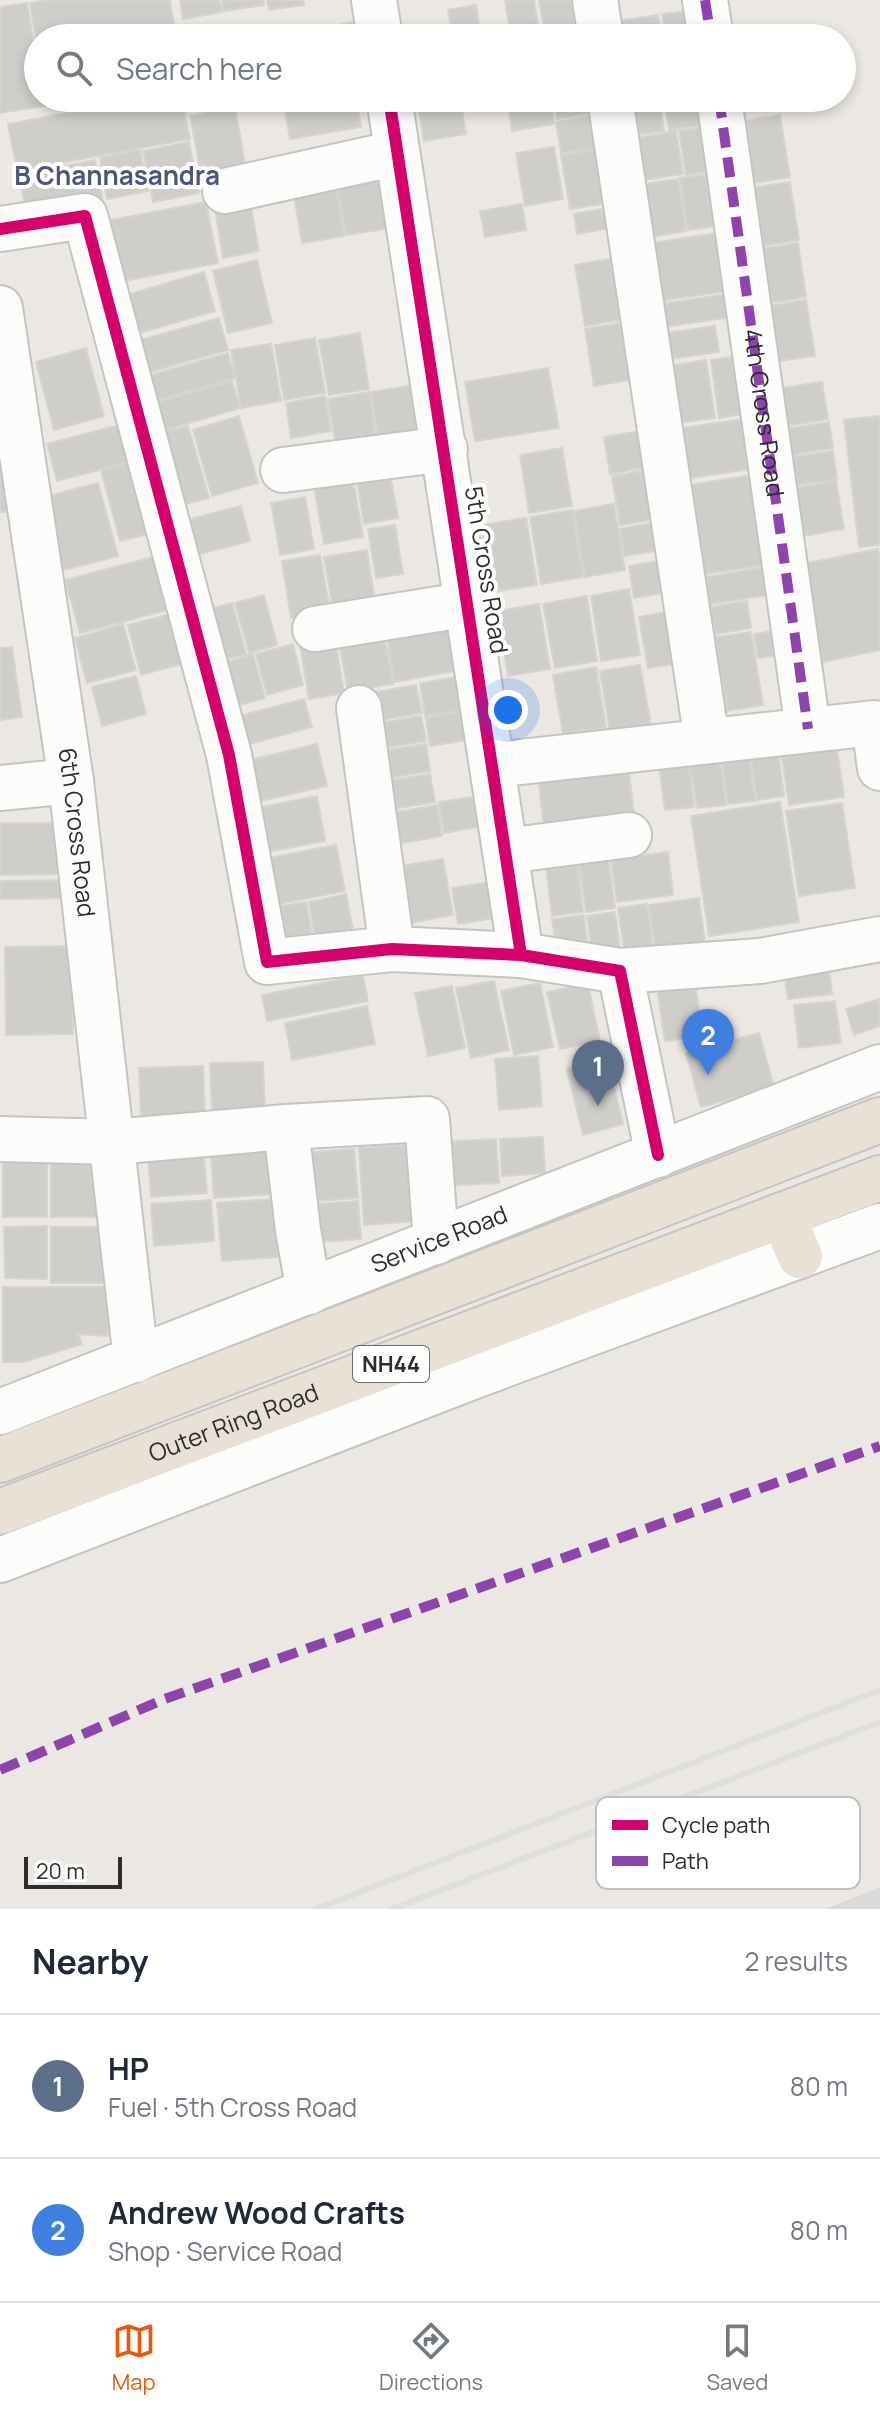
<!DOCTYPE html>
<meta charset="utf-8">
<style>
:root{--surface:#fff;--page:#f6f6f7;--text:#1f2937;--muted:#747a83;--line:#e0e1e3;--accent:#ea580c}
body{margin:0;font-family:Manrope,sans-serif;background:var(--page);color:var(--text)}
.scale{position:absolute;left:24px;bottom:20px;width:98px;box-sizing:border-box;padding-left:8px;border:4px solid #2d2d2d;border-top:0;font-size:22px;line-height:28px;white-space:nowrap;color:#2d2d2d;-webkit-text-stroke:6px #fff;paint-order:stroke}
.you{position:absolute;left:508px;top:710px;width:28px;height:28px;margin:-20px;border:6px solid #fff;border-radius:50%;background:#1a73e8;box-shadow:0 0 0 12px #1a73e833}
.badge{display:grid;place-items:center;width:52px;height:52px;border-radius:50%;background:var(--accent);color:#fff;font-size:26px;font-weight:700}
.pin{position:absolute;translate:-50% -66px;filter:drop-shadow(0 2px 4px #0008)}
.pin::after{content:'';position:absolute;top:42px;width:28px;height:24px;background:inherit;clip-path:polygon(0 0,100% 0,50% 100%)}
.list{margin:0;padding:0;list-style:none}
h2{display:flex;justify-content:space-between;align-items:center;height:104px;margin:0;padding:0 32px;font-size:34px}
h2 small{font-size:26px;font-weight:400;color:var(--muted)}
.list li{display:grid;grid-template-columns:52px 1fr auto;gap:24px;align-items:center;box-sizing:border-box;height:144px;padding:0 32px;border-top:2px solid var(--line)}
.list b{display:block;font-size:30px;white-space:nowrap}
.list p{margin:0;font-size:26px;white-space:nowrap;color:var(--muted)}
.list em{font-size:26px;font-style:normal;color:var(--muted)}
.icon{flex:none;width:44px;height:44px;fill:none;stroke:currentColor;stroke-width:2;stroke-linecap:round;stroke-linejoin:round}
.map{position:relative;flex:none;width:880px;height:1909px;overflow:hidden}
.search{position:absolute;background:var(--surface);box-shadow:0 4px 12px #0003;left:24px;right:24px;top:24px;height:88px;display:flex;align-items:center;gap:20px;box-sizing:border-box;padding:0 28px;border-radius:44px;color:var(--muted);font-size:30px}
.sheet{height:392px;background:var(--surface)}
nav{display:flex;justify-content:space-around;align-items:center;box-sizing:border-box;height:112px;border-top:2px solid var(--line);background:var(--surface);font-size:22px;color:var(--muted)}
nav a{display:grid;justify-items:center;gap:4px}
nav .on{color:var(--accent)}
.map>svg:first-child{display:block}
.industrial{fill:#dcd9db}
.building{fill:#d0cecb;stroke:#d6d4d0;stroke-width:2}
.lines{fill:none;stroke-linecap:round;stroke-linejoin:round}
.minor-casing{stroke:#c5c4c4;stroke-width:48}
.highway-casing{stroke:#c6c5c3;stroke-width:48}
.minor{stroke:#fcfcfb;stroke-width:44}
.highway{stroke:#e9e0d6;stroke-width:44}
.rail{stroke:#dfdfe0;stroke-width:6}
.quiet{stroke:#8e44ad;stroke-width:10;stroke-dasharray:20 10;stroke-linecap:butt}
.cycleway-casing{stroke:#fff;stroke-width:17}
.cycleway{stroke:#d6006c;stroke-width:12}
.labels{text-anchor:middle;stroke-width:8;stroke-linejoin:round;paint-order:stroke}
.shield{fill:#fff;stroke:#6c6c6c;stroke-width:2}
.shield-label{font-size:22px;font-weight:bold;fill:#2d2d2d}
.street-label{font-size:24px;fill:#2d2d2d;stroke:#fff}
.neighbourhood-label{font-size:26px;font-weight:bold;fill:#4e547d;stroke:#fff}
.key{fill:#fff;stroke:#c0c0c0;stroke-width:2}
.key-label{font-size:22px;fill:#2d2d2d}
</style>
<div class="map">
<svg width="880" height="1909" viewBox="0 0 880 1909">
<rect width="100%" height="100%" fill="#ebe8e4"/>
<path class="industrial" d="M880,1887V1909H825Z"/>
<path class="building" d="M51,0H170L176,38H38V52L30,3Z
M180,0H219L222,12L183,19Z
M222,0H263L264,5L223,11Z
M267,0H303L304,5L269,10Z
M505,0H534L540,38H511Z
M539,0H581L588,38H546Z
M27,3L38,69V98H43L44,106L0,113V7Z
M476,5L481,38H453L448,10Z
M694,10L698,38H666L662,14Z
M658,15L661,38H620L617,21Z
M356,22L359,38H317L315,29Z
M312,30L313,38H274L273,36Z
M46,98H91L47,105Z
M144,98H182L190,139L17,171L8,124Z
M292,98H356L361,127L290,139L283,99Z
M417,98H460L466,134L424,141Z
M507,98H550L554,124L512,131Z
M553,98H600L602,111L557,119Z
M630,98H659L664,131L636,135Z
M664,98H706L710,124L669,130Z
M235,107L246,170L202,179L190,116Z
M601,114L606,146L561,153L556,122Z
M780,115L790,177L741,185L731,123Z
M711,126L717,170L686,175L679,131Z
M676,131L683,174L643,180L636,138Z
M189,142L199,193L153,202L143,151Z
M554,147L563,199L525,206L516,153Z
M606,148L616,202L570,209L561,155Z
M140,150L148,191L107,199L100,158Z
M95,160L103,203L27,217L19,175Z
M381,169L391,228L346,235L336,177Z
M716,173L724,225L688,230L680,178Z
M334,177L344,236L302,243L292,183Z
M678,179L686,231L651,237L643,184Z
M790,182L799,240L750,248L741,189Z
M249,196L259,251L223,258L214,202Z
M206,202L218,263L123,281L111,220Z
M522,204L526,230L485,237L480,211Z
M608,208L611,228L577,234L574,214Z
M725,232L734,290L660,301L651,243Z
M798,243L806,297L763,304L754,250Z
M621,257L631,318L585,326L575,265Z
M257,260L272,323L228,333L213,271Z
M204,272L215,311L136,334L124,296Z
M735,293L739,316L663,327L660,304Z
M806,300L815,356L771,362L762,307Z
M219,318L228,350L146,373L137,341Z
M632,321L641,378L594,386L585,329Z
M715,326L719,352L669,359L666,333Z
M360,333L369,389L329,395L319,340Z
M315,338L325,393L284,400L275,345Z
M271,344L281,401L241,408L231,350Z
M86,348L104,416L54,430L36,362Z
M228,353L235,378L154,401L147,376Z
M748,354L756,412L719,418L711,360Z
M706,360L715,418L678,423L670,366Z
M548,368L559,428L475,441L465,382Z
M232,381L240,408L162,431L155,403Z
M822,382L828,419L781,427L775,389Z
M415,385L424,441L380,448L371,392Z
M369,392L377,444L337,451L328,399Z
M325,396L331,431L291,438L286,403Z
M239,416L258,483L212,496L193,430Z
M880,416V545L859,547L844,420Z
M751,418L759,468L689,478L681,428Z
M829,422L833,448L784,456L780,430Z
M119,425L130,462L57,481L47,444Z
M188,426L209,498L178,506L157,434Z
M647,430L653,466L610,474L604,437Z
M562,448L572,506L529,513L520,455Z
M833,451L837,479L788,486L784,458Z
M130,462L149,534L120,541L101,470Z
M5,468L11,511L0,512V469Z
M653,469L662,518L620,525L612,476Z
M764,473L777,563L704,574L690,485Z
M390,474L398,518L364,524L357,480Z
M353,479L363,537L324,544L314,486Z
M836,481L844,529L796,537L788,489Z
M98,483L118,556L64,570L45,497Z
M305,497L314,549L280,555L271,503Z
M614,504L625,570L585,577L574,511Z
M241,506L250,541L188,557L179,522Z
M572,510L583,577L541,584L530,517Z
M526,518L537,585L492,592L481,525Z
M663,521L667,549L625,556L620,529Z
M395,525L403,574L376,578L368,529Z
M878,549L880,561V650L823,662L803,564Z
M367,550L376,608L334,615L324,557Z
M320,555L330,611L291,618L282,561Z
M157,556L171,609L80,633L65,580Z
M670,559L675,591L634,598L629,566Z
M778,565L782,593L710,604L706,577Z
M629,589L640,655L601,661L591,596Z
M264,595L277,645L249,653L235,603Z
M587,596L597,661L555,668L543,604Z
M747,601L751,628L715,634L711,607Z
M232,603L246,654L218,661L205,610Z
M539,604L550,669L508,676L497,611Z
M677,610L686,662L648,668L639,617Z
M171,614L185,663L141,675L128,625Z
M123,624L136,670L87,683L75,638Z
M447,624L456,671L394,682L387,635Z
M789,629L793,653L758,658L754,634Z
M751,632L763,705L727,711L715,637Z
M384,635L393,684L348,691L339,642Z
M335,639L344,693L309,699L300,645Z
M293,644L303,685L267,695L256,654Z
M12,647L22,717L0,720V648Z
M253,654L265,698L230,708L219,664Z
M640,665L651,725L610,732L600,671Z
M596,667L606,728L563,734L553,675Z
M136,676L146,714L102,726L92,687Z
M464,676L470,709L425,716L420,683Z
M416,685L422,713L380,720L376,692Z
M304,699L312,727L238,747L231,718Z
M467,711L472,739L430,746L426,718Z
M421,716L426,741L384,748L380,723Z
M836,742L844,797L789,805L781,751Z
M317,744L327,786L252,803L242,762Z
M426,744L430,771L388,778L383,751Z
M778,752L784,796L757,800L751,756Z
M749,756L755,801L728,804L722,759Z
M720,760L726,805L697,808L690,764Z
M688,761L694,807L665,810L659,765Z
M628,764L634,815L544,827L538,776Z
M430,774L435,802L391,809L386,781Z
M317,796L325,841L261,853L252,809Z
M479,796L484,826L444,833L439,802Z
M780,802L799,922L709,936L691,816Z
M842,803L855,888L799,896L786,811Z
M437,805L442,836L396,844L391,813Z
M0,823H66L67,874L0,875Z
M336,845L345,891L273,905L264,859Z
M668,852L673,895L617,902L611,860Z
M443,859L453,915L404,924L395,867Z
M608,859L615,908L586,912L579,863Z
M577,863L583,912L552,916L546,867Z
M70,880L71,898L0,899V881Z
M495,881L501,917L458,924L452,888Z
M346,894L353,930L315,937L309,902Z
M699,898L705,943L655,949L649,905Z
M306,902L313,940L277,947L269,908Z
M647,904L653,952L625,956L618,908Z
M615,912L620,949L592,952L587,916Z
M584,915L588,951L557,955L552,919Z
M72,946L73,1034L6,1035L5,947Z
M829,967L832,994L788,999L784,972Z
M363,975L368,1001L267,1021L262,995Z
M694,976L703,1036L665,1041L656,982Z
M494,981L509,1050L471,1058L456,988Z
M540,983L553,1047L514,1055L501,991Z
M588,984L600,1041L560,1049L547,992Z
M452,986L465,1048L428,1056L415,993Z
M879,999L880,1026L854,1035L846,1009Z
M835,1001L841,1043L799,1048L794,1005Z
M367,1006L375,1044L292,1060L285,1023Z
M759,1033L774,1087L701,1107L686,1053Z
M538,1056L542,1106L499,1110L495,1059Z
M607,1059L623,1124L583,1135L567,1069Z
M263,1062L265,1112L212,1113L210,1063Z
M203,1066L205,1118L141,1120L139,1068Z
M543,1137L545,1173L502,1176L500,1139Z
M496,1139L499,1183L441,1186L439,1142Z
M415,1145L420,1221L364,1225L359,1148Z
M354,1149L358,1198L303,1202L299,1153Z
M203,1150L207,1193L151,1197L148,1154Z
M270,1150L274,1194L214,1198L211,1155Z
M3,1156H47V1217H3Z
M98,1159V1217H51V1160Z
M274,1199L278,1257L222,1261L217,1203Z
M211,1200L214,1241L154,1246L151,1204Z
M358,1201L361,1239L306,1243L304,1205Z
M47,1226V1279L5,1278L4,1227Z
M51,1227H106V1283H51Z
M3,1287H108V1336L78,1334L82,1344L24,1362H3Z"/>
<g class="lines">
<defs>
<g id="minor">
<path d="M374,0L380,38"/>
<path d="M595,0L601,38"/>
<path d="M705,0L711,38"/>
<path d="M389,98L521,955L620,971L658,1155"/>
<path d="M610,98L707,741"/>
<path d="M719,98L808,729"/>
<path d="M225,191L397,153"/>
<path d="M0,229L85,216L229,755L267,962L392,949L521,955"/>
<path id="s1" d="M0,308L71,781L136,1360"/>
<path d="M283,470L445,449"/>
<path d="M315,629L469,604"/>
<path d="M359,708L392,949"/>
<path d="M493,765L874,723L880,768"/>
<path d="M0,788L71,781"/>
<path d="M506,851L629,835"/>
<path d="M620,971L760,961L880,939"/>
<path d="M286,1127L298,1230L309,1292"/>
<path d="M0,1139L113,1142L286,1127L427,1119L436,1242"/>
<path id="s2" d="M0,1412L880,1067"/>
<path d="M0,1560L477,1375L880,1226"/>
</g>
<g id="highway">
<path d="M782,1215L800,1256"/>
<path d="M0,1460L880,1120"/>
<path id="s3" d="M0,1512L880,1178"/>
</g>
</defs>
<use href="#minor" class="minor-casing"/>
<use href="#highway" class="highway-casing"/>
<use href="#minor" class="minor"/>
<use href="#highway" class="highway"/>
<path class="rail" d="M316,1909L880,1690
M392,1909L880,1722"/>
<g class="quiet">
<path d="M705,0L711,38"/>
<path id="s4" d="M719,98L808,729"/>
<path d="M0,1770L162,1700L880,1446"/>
</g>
<defs>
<path id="cycleway" d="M389,98L521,955L620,971L658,1155
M0,229L85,216L229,755L267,962L392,949L521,955"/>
</defs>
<use href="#cycleway" class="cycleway-casing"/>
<use href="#cycleway" class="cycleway"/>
</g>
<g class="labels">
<rect class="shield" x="353" y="1346" width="76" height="36" rx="6"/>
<g class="shield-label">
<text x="391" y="1372">NH44</text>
</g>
<g class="street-label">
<text dy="8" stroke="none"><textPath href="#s4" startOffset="318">4th Cross Road</textPath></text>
<text transform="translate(486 570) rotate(81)" y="8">5th Cross Road</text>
<text dy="8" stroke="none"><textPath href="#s1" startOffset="530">6th Cross Road</textPath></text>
<text dy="8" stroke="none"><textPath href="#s2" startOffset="472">Service Road</textPath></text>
<text dy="8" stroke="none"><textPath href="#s3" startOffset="250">Outer Ring Road</textPath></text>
</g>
<g class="neighbourhood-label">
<text x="117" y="185">B Channasandra</text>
</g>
</g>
<rect x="596" y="1797" width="264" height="92" rx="12" class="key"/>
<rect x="612" y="1820" width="36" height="10" fill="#d6006c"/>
<rect x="612" y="1856" width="36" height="10" fill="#8e44ad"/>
<g class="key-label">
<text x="662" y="1833">Cycle path</text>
<text x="662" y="1869">Path</text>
</g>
</svg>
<div class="scale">20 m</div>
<div class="you"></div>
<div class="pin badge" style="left:598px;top:1106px;background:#5c6f8a">1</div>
<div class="pin badge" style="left:708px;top:1075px;background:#3f7fe0">2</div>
<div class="search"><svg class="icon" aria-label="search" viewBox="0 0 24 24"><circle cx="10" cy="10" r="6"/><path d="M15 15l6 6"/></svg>Search here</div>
</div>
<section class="sheet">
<h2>Nearby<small>2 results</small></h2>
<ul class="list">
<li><span class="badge" style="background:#5c6f8a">1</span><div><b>HP</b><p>Fuel · 5th Cross Road</p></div><em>80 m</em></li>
<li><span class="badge" style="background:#3f7fe0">2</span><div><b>Andrew Wood Crafts</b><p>Shop · Service Road</p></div><em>80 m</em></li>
</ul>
</section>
<nav>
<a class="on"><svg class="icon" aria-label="map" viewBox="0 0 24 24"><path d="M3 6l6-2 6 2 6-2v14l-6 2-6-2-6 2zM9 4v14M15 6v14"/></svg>Map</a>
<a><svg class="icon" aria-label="directions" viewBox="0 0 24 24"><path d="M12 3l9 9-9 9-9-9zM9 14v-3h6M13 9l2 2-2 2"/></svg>Directions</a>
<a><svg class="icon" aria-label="saved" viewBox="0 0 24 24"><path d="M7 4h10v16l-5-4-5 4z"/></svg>Saved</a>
</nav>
